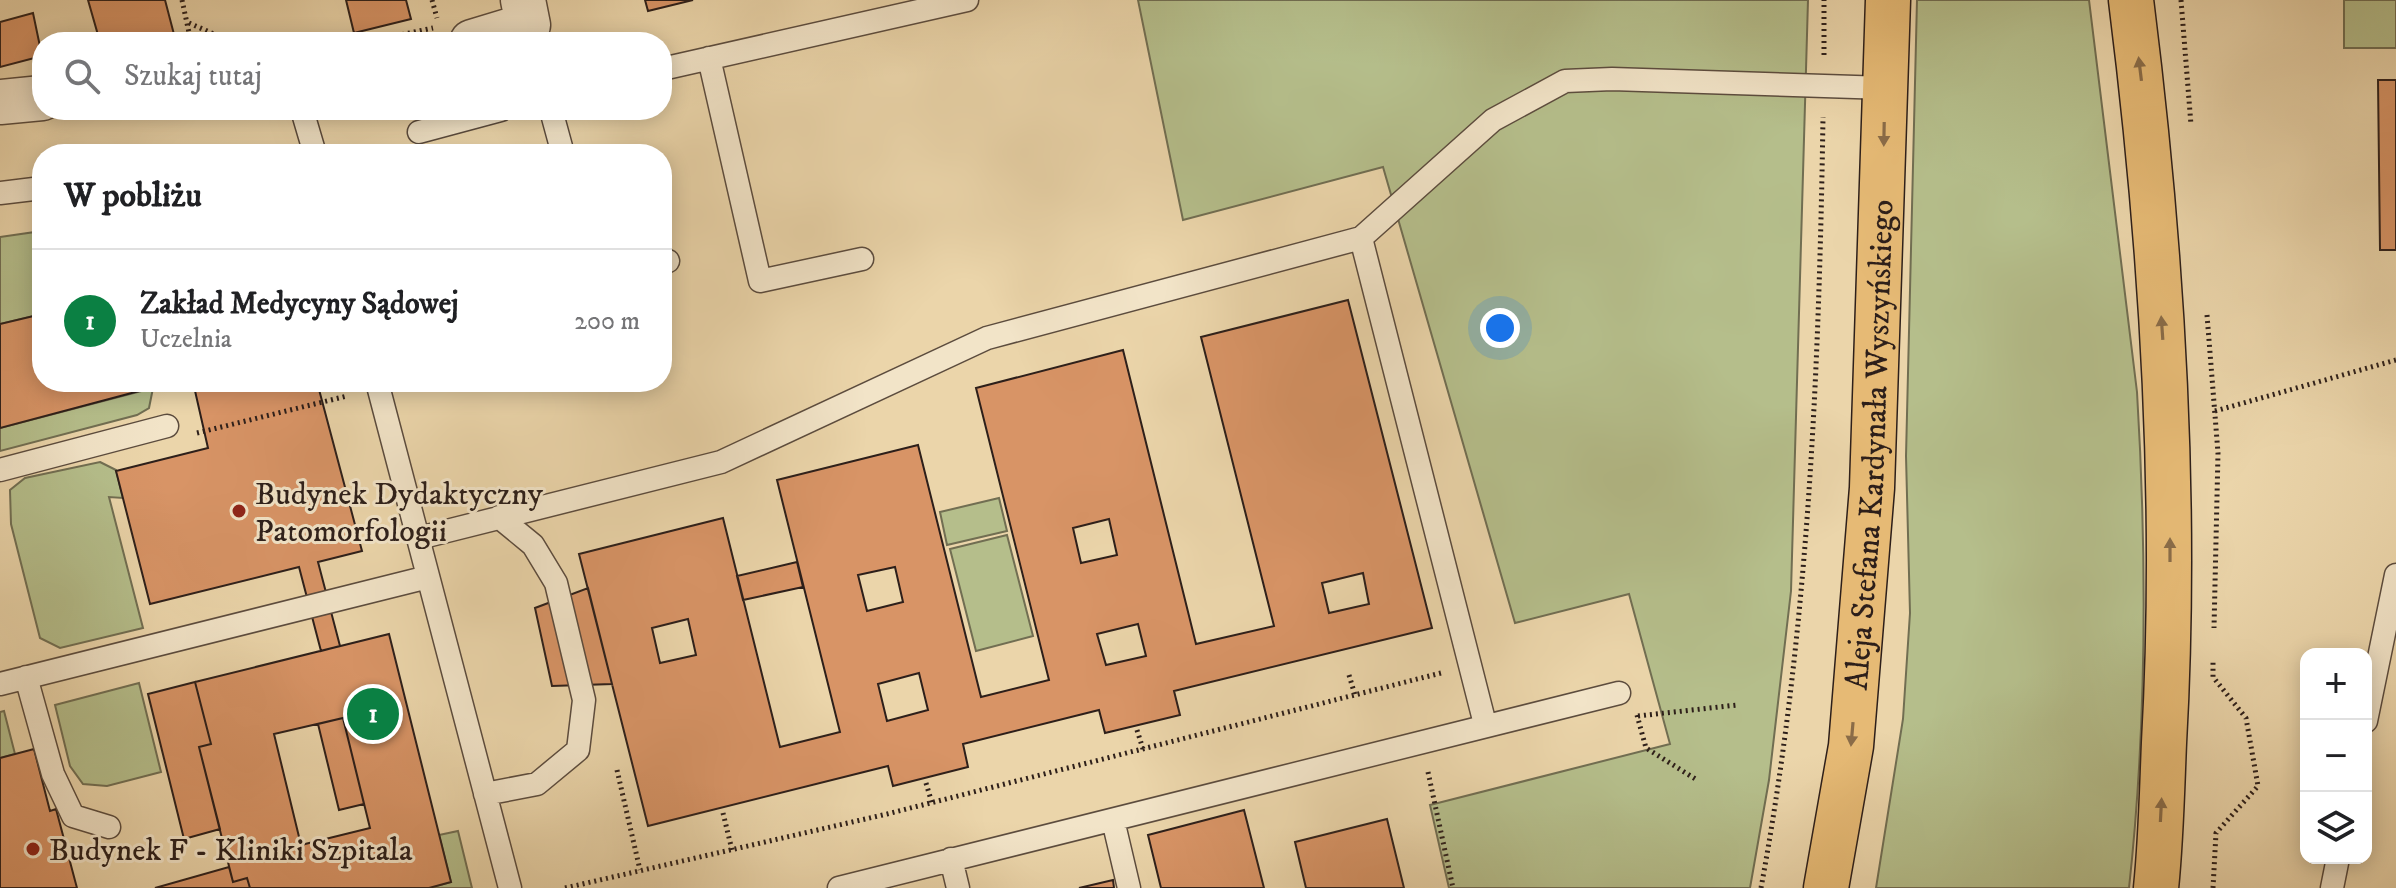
<!DOCTYPE html>
<html lang="pl">
<meta charset="utf-8">
<style>
:root{--surface:#fff;--page:#f6f6f6;--text:#202124;--muted:#757577;--line:#e0e0e0;--accent:#0b8043}
body{margin:0;font-family:"IM FELL DW Pica",serif;background:var(--page);color:var(--text)}
.controls{position:absolute;right:24px;bottom:24px;display:grid;overflow:hidden;border-radius:16px;box-shadow:0 4px 20px #0003}
.controls button{width:72px;height:72px;display:grid;place-items:center;padding:0;border:0;border-bottom:2px solid var(--line);background:var(--surface);color:var(--text);font:40px sans-serif}
.you{position:absolute;left:1500px;top:328px;width:28px;height:28px;margin:-20px;border:6px solid #fff;border-radius:50%;background:#1a73e8;box-shadow:0 0 0 12px #1a73e833}
.badge{display:grid;place-items:center;width:52px;height:52px;border-radius:50%;background:var(--accent);color:#fff;font-size:26px;font-weight:700}
.pin{position:absolute;translate:-50% -50%;border:4px solid #fff;box-shadow:0 2px 8px #0006}
.list{margin:0;padding:0;list-style:none}
h2{display:flex;justify-content:space-between;align-items:center;height:104px;margin:0;padding:0 32px;font-size:34px}
h2 small{font-size:26px;font-weight:400;color:var(--muted)}
.list li{display:grid;grid-template-columns:52px 1fr auto;gap:24px;align-items:center;box-sizing:border-box;height:144px;padding:0 32px;border-top:2px solid var(--line)}
.list b{display:block;font-size:30px;white-space:nowrap}
.list p{margin:0;font-size:26px;white-space:nowrap;color:var(--muted)}
.list em{font-size:26px;font-style:normal;color:var(--muted)}
.icon{flex:none;width:44px;height:44px;fill:none;stroke:currentColor;stroke-width:2;stroke-linecap:round;stroke-linejoin:round}
.map{position:relative;flex:none;width:2396px;height:888px;overflow:hidden}
.search{position:absolute;background:var(--surface);box-shadow:0 4px 20px #0003;left:32px;top:32px;width:640px;height:88px;display:flex;align-items:center;gap:20px;box-sizing:border-box;padding:0 28px;border-radius:32px;color:var(--muted);font-size:30px}
.panel{position:absolute;background:var(--surface);box-shadow:0 4px 20px #0003;left:32px;top:144px;width:640px;height:248px;border-radius:32px}
.map>svg:first-child{display:block}
.green{fill:#b5be8b;stroke:#716e52;stroke-width:2}
.building{fill:#d89466;stroke:#2d1f1a;stroke-width:2;fill-rule:evenodd}
.lines{fill:none;stroke-linecap:round;stroke-linejoin:round}
.lane-casing{stroke:#5c4c3e;stroke-width:25}
.street-casing{stroke:#5c4c3e;stroke-width:47}
.primary-casing{stroke:#2d1f1a;stroke-width:47}
.path{stroke:#2d1f1a;stroke-width:5;stroke-dasharray:2 4;stroke-linecap:butt}
.lane{stroke:#f2e4c8;stroke-width:22}
.street{stroke:#f2e4c8;stroke-width:44}
.primary{stroke:#e6ba75;stroke-width:44}
.oneway{fill:#8a6c48}
.poi-dot{fill:#8f2418;stroke:#f2e4c8;stroke-width:3}
.labels{text-anchor:middle;stroke-width:6;stroke-linejoin:round;paint-order:stroke}
.street-label{font-size:32px;fill:#2d1f1a;stroke:#f2e4c8}
.poi-label{font-size:32px;fill:#2d1f1a;stroke:#f2e4c8;text-anchor:start}
</style>
<div class="map">
<svg width="2396" height="888" viewBox="0 0 2396 888">
<rect width="100%" height="100%" fill="#ebd5aa"/>
<filter id="stains"><feTurbulence type="fractalNoise" baseFrequency=".0025" numOctaves="4"/><feColorMatrix values="0 0 0 0 .2 0 0 0 0 .09 0 0 0 0 .02 0 0 0 .5 -.17"/></filter>
<radialGradient id="worn" r=".72"><stop offset=".6" stop-color="#630" stop-opacity="0"/><stop offset="1" stop-color="#630" stop-opacity=".3"/></radialGradient>
<path class="green" d="M1138,0H1808L1791,591L1769,780L1750,888H1449L1430,805L1670,744L1629,594L1515,623L1383,167L1183,220Z
M1917,0H2089L2137,392C2147,557 2147,724 2129,888H1876L1903,719L1910,613L1906,456Z
M2344,0H2396V48H2344Z
M42,231V314L0,324V237Z
M153,388L149,408L137,415L0,451V428Z
M100,462L116,470L123,498L109,497L143,628L60,648L40,638L11,524L10,490L25,478Z
M999,498L1007,531L947,545L940,512Z
M1007,535L1033,636L976,651L950,549Z
M139,683L161,772L107,786L83,784L70,766L55,705Z
M4,711L15,754L0,758V712Z
M458,831L472,888H429L451,882L439,835Z"/>
<path class="building" d="M88,0H165L176,42H100Z
M346,0H406L411,19L354,33Z
M645,0H693L648,11Z
M33,13L42,56L0,67V22Z
M2378,80H2396V250H2380Z
M1348,300L1432,628L1174,691L1180,715L1105,733L1099,710L963,744L968,767L893,786L888,766L648,826L579,554L723,518L780,747L840,732L777,480L918,445L981,697L1049,680L976,388L1123,350L1196,644L1274,626L1201,337ZM1109,519L1117,555L1081,563L1073,528ZM895,567L903,602L867,611L858,575ZM1363,573L1369,604L1329,613L1322,583ZM688,619L696,655L660,663L652,628ZM1138,624L1146,656L1106,665L1097,634ZM919,673L928,710L887,721L878,684Z
M42,314V382H173L0,428V324Z
M193,382H317L362,551L318,562L340,646L321,651L299,567L150,604L116,471L208,448Z
M797,562L803,587L743,600L737,576Z
M588,588L612,684L552,686L535,608Z
M389,634L451,882L429,888H250L247,878L233,882L199,747L211,744L195,682ZM343,718L370,828L301,845L274,734Z
M195,682L211,744L199,747L220,829L184,839L148,694Z
M343,718L364,804L339,810L318,724Z
M34,749L50,811L56,809L77,888H0V758Z
M1244,810L1264,888H1161L1148,835Z
M1387,819L1404,888H1306L1295,842Z
M229,867L233,882L247,878L250,888H155Z
M1113,880L1114,888H1079Z"/>
<g class="lines">
<defs>
<path id="lane" d="M709,58L760,281L862,259
M662,69L967,0
M302,110L315,154
M551,110L563,154
M419,132L501,110
M0,193L42,188
M1361,238L1493,120L1565,81L1612,79L1886,88
M662,262L668,261
M377,382L510,888
M0,470L167,426
M419,538L721,462L987,338L1361,238L1485,724
M26,677L53,774L73,816L109,827
M0,684L428,577
M2366,721L2396,575
M485,794L537,784L578,750L584,700L556,583L533,545L499,517
M1113,820L1129,888
M951,859L958,888
M839,888L1619,693
M2332,888L2338,858"/>
<path id="street" d="M472,42L528,25L523,0
M0,102L42,98"/>
<g id="primary">
<path d="M2131,0C2162,246 2178,495 2164,743C2162,791 2161,840 2156,888"/>
<path id="s1" d="M1826,888L1851,746L1872,488L1888,0"/>
</g>
</defs>
<use href="#lane" class="lane-casing"/>
<use href="#street" class="street-casing"/>
<use href="#primary" class="primary-casing"/>
<path class="path" d="M182,0L191,42
M432,0L437,18
M2181,0L2191,125
M189,23L232,42
M367,42L433,28
M1824,55V0
M2207,315L2218,453L2214,628
M2215,411L2396,360
M197,433L347,396
M1349,675L1355,695
M1637,715L1646,748L1697,780
M1638,716L1737,705
M1137,730L1143,749
M617,770L640,870
M1428,772L1453,888
M926,783L932,803
M723,813L732,850
M565,888L887,814L1441,673
M1761,888C1808,633 1819,375 1823,117
M2213,888L2216,833L2258,786L2246,718L2213,677V662"/>
<use href="#lane" class="lane"/>
<use href="#street" class="street"/>
<use href="#primary" class="primary"/>
</g>
<defs><path id="oneway-solid" d="M-6-.8H1V-3.2L6.5 0L1 3.2V.8H-6Z" transform="scale(2)"/></defs>
<g class="oneway">
<use href="#oneway-solid" transform="translate(2140 69) rotate(-97)"/>
<use href="#oneway-solid" transform="translate(1884 134) rotate(91)"/>
<use href="#oneway-solid" transform="translate(2162 328) rotate(-94)"/>
<use href="#oneway-solid" transform="translate(2170 550) rotate(-90)"/>
<use href="#oneway-solid" transform="translate(1852 734) rotate(95)"/>
<use href="#oneway-solid" transform="translate(2161 810) rotate(-87)"/>
</g>
<g class="poi-dot">
<circle cx="239" cy="511" r="8"/>
<circle cx="33" cy="849" r="8"/>
</g>
<g class="labels">
<g class="street-label">
<text dy="11" stroke="none"><textPath href="#s1" startOffset="446">Aleja Stefana Kardynała Wyszyńskiego</textPath></text>
</g>
<g class="poi-label">
<text x="255" y="504">Budynek Dydaktyczny<tspan x="255" dy="37">Patomorfologii</tspan></text>
<text x="49" y="860">Budynek F - Kliniki Szpitala</text>
</g>
</g>
<rect width="100%" height="100%" filter="url(#stains)"/>
<rect width="100%" height="100%" fill="url(#worn)"/>
</svg>
<div class="controls">
<button>+</button>
<button>−</button>
<button><svg class="icon" aria-label="layers" viewBox="0 0 24 24"><path d="M12 4l9 5-9 5-9-5zM3 14l9 5 9-5"/></svg></button>
</div>
<div class="you"></div>
<div class="pin badge" style="left:373px;top:714px">1</div>
<div class="search"><svg class="icon" aria-label="search" viewBox="0 0 24 24"><circle cx="10" cy="10" r="6"/><path d="M15 15l6 6"/></svg>Szukaj tutaj</div>
<section class="panel">
<h2>W pobliżu<small></small></h2>
<ul class="list">
<li><span class="badge">1</span><div><b>Zakład Medycyny Sądowej</b><p>Uczelnia</p></div><em>200 m</em></li>
</ul>
</section>
</div>
